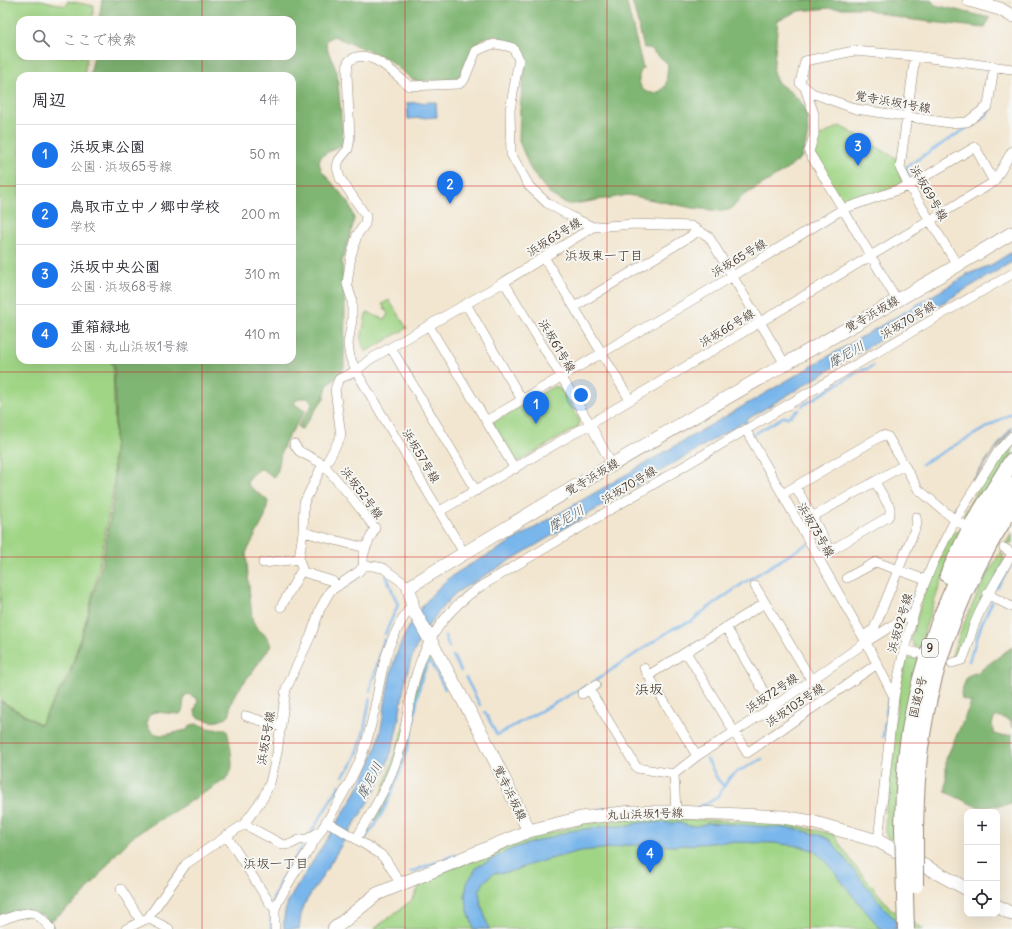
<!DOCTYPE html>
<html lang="ja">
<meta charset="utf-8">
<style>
:root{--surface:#fff;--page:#f2f2f3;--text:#2b2b33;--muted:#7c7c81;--line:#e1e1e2;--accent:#1a73e8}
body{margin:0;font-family:Delius,"Klee One",sans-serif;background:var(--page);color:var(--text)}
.controls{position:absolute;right:12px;bottom:12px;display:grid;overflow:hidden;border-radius:8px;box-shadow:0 4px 16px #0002}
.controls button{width:36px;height:36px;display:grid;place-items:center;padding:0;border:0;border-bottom:1px solid var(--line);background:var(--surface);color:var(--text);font:20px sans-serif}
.you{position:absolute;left:581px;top:395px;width:14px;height:14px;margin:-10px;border:3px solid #fff;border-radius:50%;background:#1a73e8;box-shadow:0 0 0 6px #1a73e833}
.badge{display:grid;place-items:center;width:26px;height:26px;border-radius:50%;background:var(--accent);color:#fff;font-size:13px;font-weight:700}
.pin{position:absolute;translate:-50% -33px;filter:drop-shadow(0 1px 2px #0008)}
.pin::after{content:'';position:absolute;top:21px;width:14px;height:12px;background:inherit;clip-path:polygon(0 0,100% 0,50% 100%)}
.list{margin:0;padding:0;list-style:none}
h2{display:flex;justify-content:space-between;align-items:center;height:52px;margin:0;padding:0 16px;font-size:17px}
h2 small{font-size:13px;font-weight:400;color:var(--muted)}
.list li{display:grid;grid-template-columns:26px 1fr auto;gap:12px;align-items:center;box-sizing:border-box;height:60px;padding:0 16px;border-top:1px solid var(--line)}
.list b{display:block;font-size:15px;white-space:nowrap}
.list p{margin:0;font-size:13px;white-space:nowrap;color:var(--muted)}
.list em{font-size:13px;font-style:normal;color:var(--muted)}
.icon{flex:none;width:22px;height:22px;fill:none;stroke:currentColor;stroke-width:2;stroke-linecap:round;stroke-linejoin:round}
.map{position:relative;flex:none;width:1012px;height:929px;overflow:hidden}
.search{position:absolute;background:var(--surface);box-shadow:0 4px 16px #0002;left:16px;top:16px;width:280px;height:44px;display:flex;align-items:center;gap:10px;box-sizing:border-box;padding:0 14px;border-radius:12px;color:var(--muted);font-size:15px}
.panel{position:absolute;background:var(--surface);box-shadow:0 4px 16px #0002;left:16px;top:72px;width:280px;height:292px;border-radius:12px}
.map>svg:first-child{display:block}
.green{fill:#a0d586;stroke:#6e8052}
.forest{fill:#80b673;stroke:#5e7048}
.water{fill:#79b6eb;stroke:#5a7084}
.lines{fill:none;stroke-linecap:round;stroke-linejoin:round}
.stream{stroke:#79b6eb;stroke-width:2.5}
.street-casing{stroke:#968877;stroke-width:10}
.secondary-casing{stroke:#968877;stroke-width:14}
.highway-casing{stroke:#968877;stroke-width:18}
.street{stroke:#fff;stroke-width:9}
.secondary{stroke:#fff;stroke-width:13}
.highway{stroke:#fff;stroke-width:16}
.highway-bridge-casing{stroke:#968877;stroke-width:18;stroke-linecap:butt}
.highway-bridge{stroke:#fff;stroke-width:16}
.grid{fill:none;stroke:#d62828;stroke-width:1;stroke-opacity:0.55}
.labels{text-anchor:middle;stroke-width:4;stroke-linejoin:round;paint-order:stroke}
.shield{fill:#f6f6f2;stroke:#73675e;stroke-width:1}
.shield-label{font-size:11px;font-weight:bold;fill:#3b2a1e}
.street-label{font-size:12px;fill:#3b2a1e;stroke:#f6f6f2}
.neighbourhood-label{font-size:13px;fill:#3b2a1e;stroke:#f6f6f2}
.water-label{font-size:13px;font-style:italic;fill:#4e545c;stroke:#f6f6f2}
.quarter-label{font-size:14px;fill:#3b2a1e;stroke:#f6f6f2}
</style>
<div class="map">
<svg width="1012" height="929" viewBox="0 0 1012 929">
<rect width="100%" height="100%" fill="#f6f6f2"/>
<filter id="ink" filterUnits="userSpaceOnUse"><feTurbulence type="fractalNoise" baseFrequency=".025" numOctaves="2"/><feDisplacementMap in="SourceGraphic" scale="8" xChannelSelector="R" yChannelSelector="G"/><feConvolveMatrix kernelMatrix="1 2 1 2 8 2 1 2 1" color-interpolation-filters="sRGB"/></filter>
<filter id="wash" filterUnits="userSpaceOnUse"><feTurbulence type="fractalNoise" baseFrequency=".012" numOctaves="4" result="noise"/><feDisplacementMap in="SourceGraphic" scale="16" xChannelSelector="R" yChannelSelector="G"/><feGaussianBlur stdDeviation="0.9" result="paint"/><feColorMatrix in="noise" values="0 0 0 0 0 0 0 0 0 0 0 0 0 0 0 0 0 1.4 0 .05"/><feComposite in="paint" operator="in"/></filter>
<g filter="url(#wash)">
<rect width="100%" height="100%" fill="#f2e6d0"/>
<path class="green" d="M0,0H41L66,6L68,1L94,6L92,20H20V56H87L84,76H20V216L19,219L20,224V360H108L113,365L115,441L113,458L114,483L100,562L88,613L69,674L40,724L0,700Z
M840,126L898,159L902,180L900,185L846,205L841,203L813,155L816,138Z
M389,300L407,328L365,352L361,340L366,314L369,312L375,316L385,319L388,314L382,304Z
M554,386L560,388L580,421L578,427L518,462L513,461L493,426L494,422Z
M1012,443V455L942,579L925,629L912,686L897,843L888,838L885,833C887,776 893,718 906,661L910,658H917L919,649L914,646L911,639L923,596L951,534L957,530L963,532L967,519L964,514L988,473Z
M1012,533V543H1007L1001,552L1003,555L1004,560L962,654L956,660L951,658C967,611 986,575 1012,533Z
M428,652L432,658L422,674L411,731L402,765L387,801L376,821L375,820C378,807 382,811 386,802L377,808Z
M644,818L780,822L833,834L856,867L891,909L924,929H374L412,900L423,880L520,841L587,823Z"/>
<path class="forest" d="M102,0H626L643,68C637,75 638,83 643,90C652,95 660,94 666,85L668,64C663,58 654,54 649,48H644L632,0H931L935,5L990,18L985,28L905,19L863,8H830L799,11L778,20L773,73L777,82L793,94L801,102L805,109L807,118L808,133L806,143L801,158L786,170L743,196L732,208L728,210L720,211L693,208L628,195L574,204H569L561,201L551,195L545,188L531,170L519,141L520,108L525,65L522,52L518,45L495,35L484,38L474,45L464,67L459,76L456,79L417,81L412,79L386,58L333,36L327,40L326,43L328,51L337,72L343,139L342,145L326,153L320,158L319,163L322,171L349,203L352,211L354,219L352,228L342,261L345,310L344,367L340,374L327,386L324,398L302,429L299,428L298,426L309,410L313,403L308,398H300L294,402L295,404L300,408L306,410C299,423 288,434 283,448C278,458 281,469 274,477L264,470L260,469L249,478L247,483C252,491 261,494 268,501L265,517L246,553L252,619L256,627L268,638L271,646L234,696L230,706V714C218,725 210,722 196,716L195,711L198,700L191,695L186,694C182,700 185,709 180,714L154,712C140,719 149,735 162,735C170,735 179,731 187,730C194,718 203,728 213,729C217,730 221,728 226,729C229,734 234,765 231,771C230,774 227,777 225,780L135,835L116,854L81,898L49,922L41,914L0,918V701L40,725L70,675L89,612L102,563L114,494C116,481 114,469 114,456C116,426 115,395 114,365L109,360H292V76H90L94,56H106L110,59L112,56H292V20H99Z
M1012,647V728L1011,721L1001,717H995L992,724L994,734L1001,736L1012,735V804L983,807L973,805L946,792V759L970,705L971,702L962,699L961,693L967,676L978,672Z"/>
<path class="water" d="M436,102L437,117L408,119L407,103Z
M1012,252V262L903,326L746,420L748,425H745L743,422L457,592C435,613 416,640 408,670C400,701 399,732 388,762C379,785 366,806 353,826C337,852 322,878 305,903L301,915L299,929H284C283,917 285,908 290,898C304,875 318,853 332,831C347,807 363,783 373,756C383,731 384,703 390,677C398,639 419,604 448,579C462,568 479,560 495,551L966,276L967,273L968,274L991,265Z
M1012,427V430L989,458L954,512L953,511L988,458Z
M648,822L679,823L689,826H697L708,823L731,824L797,829L823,836L830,840L884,908L899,924L909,929H882L879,927L852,895L827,862L813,850L798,846L773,843L724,842L674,846L624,845L612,848L580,851L535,863L509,872L494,873L484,882L479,892L481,904L489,929H474L468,911L465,897L467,883L477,867L511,849L571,831L606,826H630L636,823Z"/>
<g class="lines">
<path class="stream" d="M909,176L906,171L907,166L986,116L991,108
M802,406L859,371L867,369L873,366
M753,435L783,417H788L799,410
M922,464L1012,413
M997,588L1010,566
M910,609L916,589
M385,634L398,605L386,575
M445,636L449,647
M453,656L461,671
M969,661L982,623L992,602
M466,678L480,705
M592,683L674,628L692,621L701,613L745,582L807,544
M370,691L372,680L374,677L384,639
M485,712L497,735L586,686
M886,715L889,694
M883,737L885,722
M707,759L718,780L724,786
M343,776C346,770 350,769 352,764C363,744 366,719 370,697
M697,808L710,802L717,797L730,777L739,771L762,759
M600,809L618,807
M310,834L340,785
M363,840C387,816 407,757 413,725C417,704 418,680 429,662L432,664L445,689
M411,872L455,855
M272,902L280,882L305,842
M271,909V929"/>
</g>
</g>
<g filter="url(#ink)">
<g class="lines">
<defs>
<path id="street" d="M915,56L900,168L909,186L958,266
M994,67L988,106L967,122L950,123L856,109L812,93L800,83L805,61L854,51L915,56L1012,69
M805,88L814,114V135L809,152L897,300
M544,257L630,400
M504,282L590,424L612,465
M466,304L522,400
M574,307L699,231
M429,326L515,469
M391,348L476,491
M486,421L733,276L843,209L909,186L975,147L994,182
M746,430L866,642L894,697
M294,444L299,451L323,464L327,462L341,436L335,389L339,379L356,371L369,360L504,282L593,227L635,224L691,226L709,237L785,364
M796,487L830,550
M786,492L883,435L888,437L918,489L955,520L964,525
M440,511L590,424L994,182L1012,151
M812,517L904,465
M303,532L366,548
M1004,548L1012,553
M464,553L356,371L350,357L348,344L352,320V300L347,284L351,256L357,235L365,224L366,216L340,178L337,167L339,160L348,149L350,138L347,74L348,62C367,44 395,74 409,86L459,84L464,80L476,51C493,43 495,42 513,48L519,59L510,110L511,154L529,186L547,203L572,217L593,227
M823,555L888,517L890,513V508L875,482
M263,563L299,559
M847,578L876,562L926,580
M338,586L332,581L303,572L299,559L303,532L304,503L323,464L352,498L375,528C370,540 360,554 364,566
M755,586L812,681
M987,594L1012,607
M281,607L300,573L303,572
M726,627L773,707
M868,633L874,629L917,524L916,517
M904,650L917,653
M686,652L747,753L877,664
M952,663L962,660C968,649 970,636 974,625C984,600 998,577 1012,554
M644,668L697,756
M649,675L765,603
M589,689L637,768L674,774
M582,694L596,685
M246,716L281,727
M676,812L674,774L697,756L773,707L866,642L906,617L914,613
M326,821L356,839
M244,824L283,845L291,844L299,840L307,839L317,833
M226,835L269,902L275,909
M878,841L894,697L904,650L917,602L933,563L955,520L999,450L1012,436
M400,883L386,860L380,854L356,839C372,812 390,783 399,752C407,727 408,700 416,675C427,636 448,608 481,586L940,315L1012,274
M121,889L141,921
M148,918L169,929
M0,921C7,918 28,910 34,913C41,916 46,924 51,929
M126,929L148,918L186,864L244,824L263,798L270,783L277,753L286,689L311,635L320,609L330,591L358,572L364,566H373L383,568L409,587
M275,929V909L278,902C304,852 341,807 362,755C374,724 376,695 384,663C389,642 401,621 412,604"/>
<path id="secondary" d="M969,0L1000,9L1012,16
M529,831L484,738L413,609L409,587C534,510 660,436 787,363C862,320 938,278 1012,233
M997,906L1012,914
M334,929L377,894L529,831L581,818L631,812H676L783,817L812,822L878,841L967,889"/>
<path id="highway" d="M948,575L971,527L1012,461
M903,829C903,806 904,782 906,759C917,660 956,567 1012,485
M915,829C916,800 916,771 921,742C933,655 965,580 1012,506"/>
</defs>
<use href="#street" class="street-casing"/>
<use href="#secondary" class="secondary-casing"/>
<use href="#highway" class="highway-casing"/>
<use href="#street" class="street"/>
<use href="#secondary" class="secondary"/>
<use href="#highway" class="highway"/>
<defs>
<path id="highway-bridge" d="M903,829L906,929
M915,829V885"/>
</defs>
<use href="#highway-bridge" class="highway-bridge-casing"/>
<use href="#highway-bridge" class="highway-bridge"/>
</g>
</g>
<path class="grid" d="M202,0V20M405,0V929M607,0V929M810,0V929M202,56V76M0,186H20M292,186H1012M202,360V929M0,372H1012M0,557H1012M0,743H1012"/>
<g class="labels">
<rect class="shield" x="922" y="639" width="16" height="18" rx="3"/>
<g class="shield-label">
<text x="930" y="652">9</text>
</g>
<g class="street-label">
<text transform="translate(893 102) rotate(10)" y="4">覚寺浜坂1号線</text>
<text transform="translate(929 193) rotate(60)" y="4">浜坂69号線</text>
<text transform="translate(554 237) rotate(-32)" y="4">浜坂63号線</text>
<text transform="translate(739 258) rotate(-31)" y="4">浜坂65号線</text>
<text transform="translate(872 314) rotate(-30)" y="4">覚寺浜坂線</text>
<text transform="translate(908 320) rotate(-31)" y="4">浜坂70号線</text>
<text transform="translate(727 328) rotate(-31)" y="4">浜坂66号線</text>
<text transform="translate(557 346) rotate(59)" y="4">浜坂61号線</text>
<text transform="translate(421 456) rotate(59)" y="4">浜坂57号線</text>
<text transform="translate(592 477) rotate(-31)" y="4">覚寺浜坂線</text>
<text transform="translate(629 485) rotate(-31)" y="4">浜坂70号線</text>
<text transform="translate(362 493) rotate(53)" y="4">浜坂52号線</text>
<text transform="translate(816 530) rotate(60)" y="4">浜坂73号線</text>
<text transform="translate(900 623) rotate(-74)" y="4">浜坂92号線</text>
<text transform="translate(772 693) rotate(-34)" y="4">浜坂72号線</text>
<text transform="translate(918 697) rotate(-77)" y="4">国道9号</text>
<text transform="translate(795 705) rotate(-34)" y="4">浜坂103号線</text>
<text transform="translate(266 738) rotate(-80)" y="4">浜坂5号線</text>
<text transform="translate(510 793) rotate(64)" y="4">覚寺浜坂線</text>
<text transform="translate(645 814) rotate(-2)" y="4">丸山浜坂1号線</text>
</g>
<g class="neighbourhood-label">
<text x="604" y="260">浜坂東一丁目</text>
<text x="276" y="868">浜坂一丁目</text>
</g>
<g class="water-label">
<text transform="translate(846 354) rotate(-30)" y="5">摩尼川</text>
<text transform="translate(566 518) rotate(-30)" y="5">摩尼川</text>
<text transform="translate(369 780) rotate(-63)" y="5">摩尼川</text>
</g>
<g class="quarter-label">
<text x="649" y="694">浜坂</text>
</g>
</g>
</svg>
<div class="controls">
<button>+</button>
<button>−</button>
<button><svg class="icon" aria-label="locate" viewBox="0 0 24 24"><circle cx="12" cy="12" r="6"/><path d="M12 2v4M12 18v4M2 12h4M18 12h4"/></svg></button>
</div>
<div class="you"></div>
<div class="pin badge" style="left:536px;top:424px">1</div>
<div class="pin badge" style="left:450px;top:204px">2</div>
<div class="pin badge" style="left:858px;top:166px">3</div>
<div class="pin badge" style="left:650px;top:873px">4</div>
<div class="search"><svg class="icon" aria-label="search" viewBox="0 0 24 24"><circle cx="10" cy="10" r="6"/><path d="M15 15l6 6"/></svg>ここで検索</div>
<section class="panel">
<h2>周辺<small>4件</small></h2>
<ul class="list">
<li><span class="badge">1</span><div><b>浜坂東公園</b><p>公園 · 浜坂65号線</p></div><em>50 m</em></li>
<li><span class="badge">2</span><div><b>鳥取市立中ノ郷中学校</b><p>学校</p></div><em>200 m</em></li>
<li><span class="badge">3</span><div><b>浜坂中央公園</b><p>公園 · 浜坂68号線</p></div><em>310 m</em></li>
<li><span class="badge">4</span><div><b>重箱緑地</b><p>公園 · 丸山浜坂1号線</p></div><em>410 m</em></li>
</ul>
</section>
</div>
